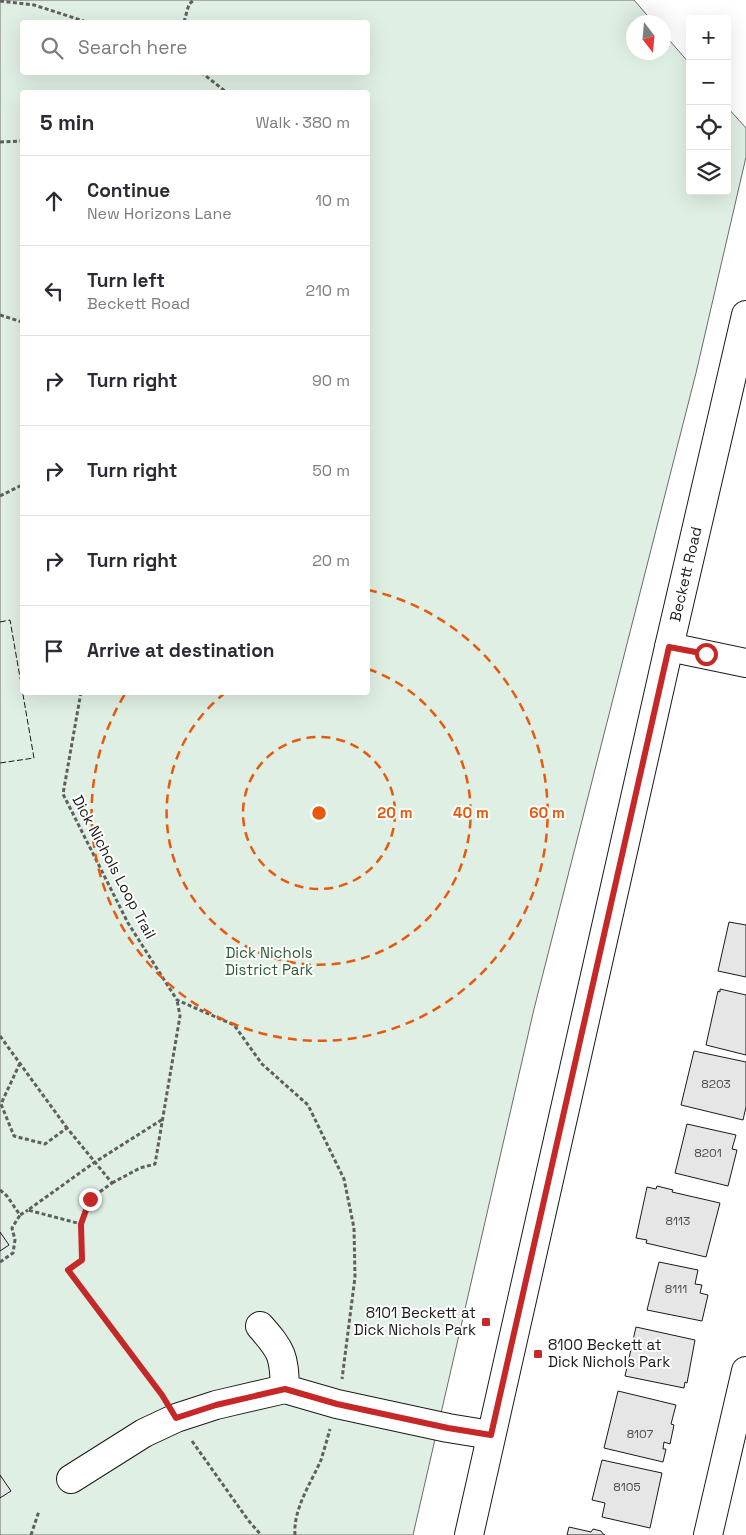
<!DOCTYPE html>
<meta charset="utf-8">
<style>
:root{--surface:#fff;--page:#f7f7f7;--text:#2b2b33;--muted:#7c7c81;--line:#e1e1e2}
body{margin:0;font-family:"Space Grotesk",sans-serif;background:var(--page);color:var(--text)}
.controls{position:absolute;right:15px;top:15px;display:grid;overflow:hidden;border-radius:5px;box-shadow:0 5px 20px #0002}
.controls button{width:45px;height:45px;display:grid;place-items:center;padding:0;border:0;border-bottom:1px solid var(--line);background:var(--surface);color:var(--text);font:25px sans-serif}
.compass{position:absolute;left:626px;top:15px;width:45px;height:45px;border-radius:50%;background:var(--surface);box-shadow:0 5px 20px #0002;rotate:164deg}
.stop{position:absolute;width:15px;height:15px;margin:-11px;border:4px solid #c62828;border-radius:50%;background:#fff}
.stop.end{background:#c62828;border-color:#fff;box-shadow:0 1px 5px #0008}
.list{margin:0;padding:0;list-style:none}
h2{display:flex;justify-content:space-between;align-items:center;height:65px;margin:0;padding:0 20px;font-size:21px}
h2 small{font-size:16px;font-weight:400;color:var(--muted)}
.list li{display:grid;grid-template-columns:32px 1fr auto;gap:15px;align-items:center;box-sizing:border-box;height:90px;padding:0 20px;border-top:1px solid var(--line)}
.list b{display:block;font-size:19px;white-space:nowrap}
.list p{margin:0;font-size:16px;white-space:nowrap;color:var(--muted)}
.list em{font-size:16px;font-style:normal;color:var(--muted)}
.icon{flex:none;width:28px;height:28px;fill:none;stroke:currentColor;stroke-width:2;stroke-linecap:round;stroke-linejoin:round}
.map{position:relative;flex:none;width:746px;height:1535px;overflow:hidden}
.search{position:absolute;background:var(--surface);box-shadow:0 5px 20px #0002;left:20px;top:20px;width:350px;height:55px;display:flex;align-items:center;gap:12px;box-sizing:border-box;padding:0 18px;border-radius:5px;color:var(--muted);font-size:19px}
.panel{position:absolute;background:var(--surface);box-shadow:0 5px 20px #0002;left:20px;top:90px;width:350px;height:605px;border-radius:5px}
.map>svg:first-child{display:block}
.green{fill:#e0efe3;stroke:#6a6a6a;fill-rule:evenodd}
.building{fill:#e6e6e6;stroke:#1a1a1a}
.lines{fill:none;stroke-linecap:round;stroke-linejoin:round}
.minor-casing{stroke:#1a1a1a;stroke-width:30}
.path{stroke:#5f5f5f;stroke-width:3;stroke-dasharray:4 2.5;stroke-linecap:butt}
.minor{stroke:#fff;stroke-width:28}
.fence{stroke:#1a1a1a;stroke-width:1;stroke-dasharray:6 2.5;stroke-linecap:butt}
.route{stroke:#c62828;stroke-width:6}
.ring{fill:none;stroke:#e8590c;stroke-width:2.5;stroke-dasharray:9 6}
.poi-dot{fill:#c62828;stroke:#fff;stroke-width:2}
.labels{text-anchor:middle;stroke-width:4;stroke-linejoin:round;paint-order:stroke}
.number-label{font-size:12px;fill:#4d4d4d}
.street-label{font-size:15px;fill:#1a1a1a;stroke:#fff}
.park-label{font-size:15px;fill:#2b5a34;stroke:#fff}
.poi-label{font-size:15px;fill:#1a1a1a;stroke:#fff;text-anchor:end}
.centre{fill:#e8590c;stroke:#fff;stroke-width:2.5}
.ring-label{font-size:15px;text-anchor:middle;font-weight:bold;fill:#e8590c;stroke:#fff;stroke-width:4;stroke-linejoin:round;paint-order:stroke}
</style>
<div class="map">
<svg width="746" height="1535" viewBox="0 0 746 1535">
<rect width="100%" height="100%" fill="#fff"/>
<path class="green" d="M0,0H634L653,22H634V52H664V34L690,64V191H727V107L746,128V157L696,373L534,1009L413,1535H0ZM22,22H368V72H22ZM22,92H368V692H22Z"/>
<path class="building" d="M729,922L746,925V977L718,971Z
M720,989L746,995V1055L706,1045L718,991L720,992Z
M694,1051L746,1062V1107L743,1120L681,1105Z
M687,1124L736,1135L732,1149L737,1150L728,1186L675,1173Z
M657,1186L673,1190L672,1192L720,1203L706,1257L646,1243L647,1240L636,1238L647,1187L656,1189Z
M0,1232L9,1245L0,1251Z
M659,1262L698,1270L695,1284L702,1285L700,1293L708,1295L702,1321L647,1310Z
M636,1327L695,1340L687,1383L685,1382L684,1388L625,1376Z
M618,1391L676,1405L671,1424L674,1425L670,1444L664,1442L663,1449H666L663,1462L604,1448Z
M602,1460L662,1473L650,1528L602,1517L605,1503L592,1500Z
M0,1475L11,1491L0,1498Z
M569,1527L591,1532L593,1529L601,1531L603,1534L605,1535H567Z"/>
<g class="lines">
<defs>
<g id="minor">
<path d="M669,647L746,663"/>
<path d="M260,1326C282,1351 284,1355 285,1389"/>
<path d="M71,1479L144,1433L176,1418L216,1405L285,1389L337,1404L448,1428L491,1435"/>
<path id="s1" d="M469,1535L669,647L746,315"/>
<path d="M708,1535L746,1371"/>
</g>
</defs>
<use href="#minor" class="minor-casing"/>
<path class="path" d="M0,1L34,5L87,22
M184,22L189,4L194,0
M201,72L226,92
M0,142L22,141
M0,315L22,322
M0,496L22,485
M81,692L63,794L128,923L177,1000L234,1025L262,1064L308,1105L344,1179L354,1228L355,1277L342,1379
M0,1036L67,1128
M20,1063L1,1104L14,1136L45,1144L67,1128L112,1183L90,1199L81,1224
M112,1183L140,1168L155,1164L180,1016L177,1000
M0,1190L7,1196L20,1215L28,1210
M0,1262L13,1253L15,1240L12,1228L20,1215
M163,1395L68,1270L82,1260L81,1224L28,1210L95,1162L163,1119
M192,1441L248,1520L261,1535
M31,1535L39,1511
M295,1535C293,1509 311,1483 321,1460C324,1450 327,1440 330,1429"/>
<use href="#minor" class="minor"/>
<path class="fence" d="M0,622L10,620L34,758L0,763"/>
</g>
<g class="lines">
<path class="route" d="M90,1199L81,1224L82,1260L68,1270L162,1395L176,1418L216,1405L285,1389L337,1404L448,1428L491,1435L669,647L706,654"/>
</g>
<g class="ring">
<circle cx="319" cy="813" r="76"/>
<path d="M368 669A152 152 0 1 1 225 693"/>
<path d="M368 590A228 228 0 1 1 125 694"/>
</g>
<g class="poi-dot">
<rect x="481" y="1317" width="10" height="10" rx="2.5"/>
<rect x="533" y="1349" width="10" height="10" rx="2.5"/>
</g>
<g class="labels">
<g class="number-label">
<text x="716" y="1088">8203</text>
<text x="708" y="1157">8201</text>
<text x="678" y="1225">8113</text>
<text x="676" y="1293">8111</text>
<text x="640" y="1438">8107</text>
<text x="627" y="1491">8105</text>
</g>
<g class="street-label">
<text dy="5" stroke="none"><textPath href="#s1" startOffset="985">Beckett Road</textPath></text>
<text transform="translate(114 867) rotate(62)" y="5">Dick Nichols Loop Trail</text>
</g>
<g class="park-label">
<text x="269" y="958">Dick Nichols<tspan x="269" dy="17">District Park</tspan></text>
</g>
<g class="poi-label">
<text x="476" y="1318">8101 Beckett at<tspan x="476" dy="17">Dick Nichols Park</tspan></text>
<text x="548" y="1350" text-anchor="start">8100 Beckett at<tspan x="548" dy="17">Dick Nichols Park</tspan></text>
</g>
</g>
<circle cx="319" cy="813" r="8" class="centre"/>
<g class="ring-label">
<text x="395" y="818">20 m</text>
<text x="471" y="818">40 m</text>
<text x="547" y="818">60 m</text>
</g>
</svg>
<div class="controls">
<button>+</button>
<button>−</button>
<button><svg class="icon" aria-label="locate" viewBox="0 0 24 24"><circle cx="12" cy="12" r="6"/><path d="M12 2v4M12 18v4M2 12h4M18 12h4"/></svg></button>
<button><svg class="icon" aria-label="layers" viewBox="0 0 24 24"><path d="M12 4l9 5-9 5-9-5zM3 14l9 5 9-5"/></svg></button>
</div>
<svg class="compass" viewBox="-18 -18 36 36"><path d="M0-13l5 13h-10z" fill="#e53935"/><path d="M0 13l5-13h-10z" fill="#7c7c81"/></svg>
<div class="stop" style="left:706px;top:654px"></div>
<div class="stop end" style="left:90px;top:1199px"></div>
<div class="search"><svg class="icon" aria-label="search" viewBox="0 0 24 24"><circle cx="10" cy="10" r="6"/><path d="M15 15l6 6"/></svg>Search here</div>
<section class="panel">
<h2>5 min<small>Walk · 380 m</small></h2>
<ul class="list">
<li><svg class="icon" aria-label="ahead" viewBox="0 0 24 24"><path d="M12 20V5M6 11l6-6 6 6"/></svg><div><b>Continue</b><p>New Horizons Lane</p></div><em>10 m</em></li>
<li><svg class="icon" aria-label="left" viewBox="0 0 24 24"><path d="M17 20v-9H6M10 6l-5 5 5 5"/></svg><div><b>Turn left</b><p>Beckett Road</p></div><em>210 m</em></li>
<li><svg class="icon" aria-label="right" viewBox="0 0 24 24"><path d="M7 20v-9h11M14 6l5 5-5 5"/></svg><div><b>Turn right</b></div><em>90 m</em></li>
<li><svg class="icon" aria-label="right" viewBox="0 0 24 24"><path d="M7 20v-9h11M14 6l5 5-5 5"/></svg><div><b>Turn right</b></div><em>50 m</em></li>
<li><svg class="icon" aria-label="right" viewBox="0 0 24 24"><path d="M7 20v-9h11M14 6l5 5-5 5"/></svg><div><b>Turn right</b></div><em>20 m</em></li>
<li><svg class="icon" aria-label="arrive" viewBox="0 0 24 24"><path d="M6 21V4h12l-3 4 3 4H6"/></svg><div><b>Arrive at destination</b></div></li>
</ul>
</section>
</div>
